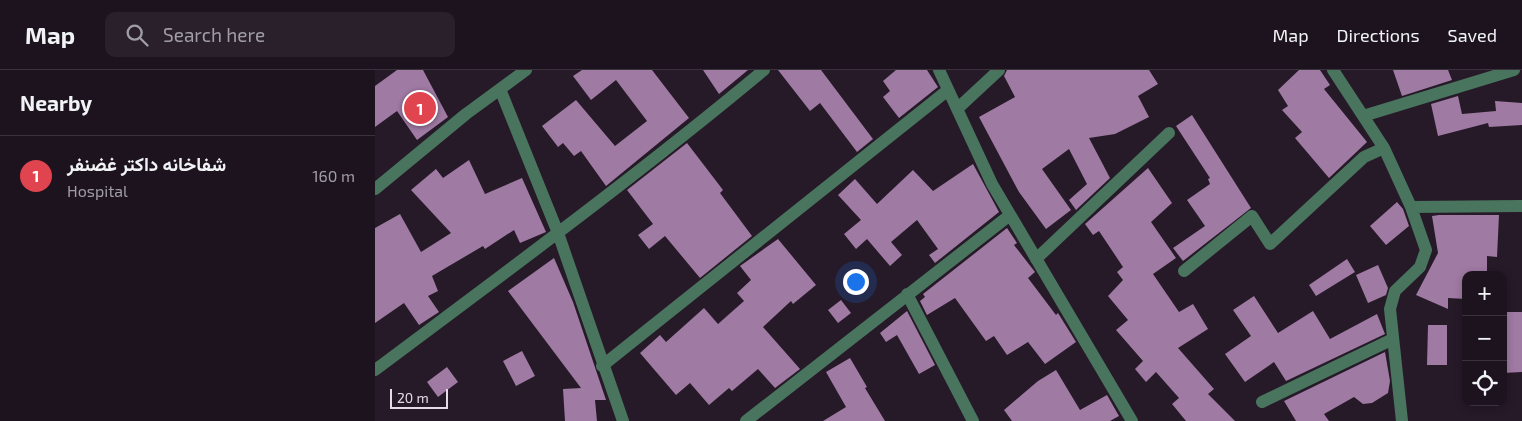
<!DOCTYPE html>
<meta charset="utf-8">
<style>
:root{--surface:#1c131e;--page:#29202b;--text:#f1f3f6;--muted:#a09ea4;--line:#3a323c;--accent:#dcb233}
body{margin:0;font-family:"Exo 2",Vazirmatn,sans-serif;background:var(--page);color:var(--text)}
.controls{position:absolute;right:15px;bottom:15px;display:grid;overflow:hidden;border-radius:10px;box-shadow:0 2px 8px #0003}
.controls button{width:45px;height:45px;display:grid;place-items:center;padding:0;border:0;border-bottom:1px solid var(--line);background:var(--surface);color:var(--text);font:25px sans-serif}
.scale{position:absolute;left:15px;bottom:12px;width:58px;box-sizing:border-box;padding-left:5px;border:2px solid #e5dce6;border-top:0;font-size:14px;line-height:18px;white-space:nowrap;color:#e5dce6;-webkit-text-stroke:4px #261928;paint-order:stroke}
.you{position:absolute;left:480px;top:211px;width:18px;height:18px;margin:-12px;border:4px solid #fff;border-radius:50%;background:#1a73e8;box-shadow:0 0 0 8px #1a73e833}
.badge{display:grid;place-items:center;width:32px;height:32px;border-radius:50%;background:var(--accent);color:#fff;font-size:16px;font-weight:700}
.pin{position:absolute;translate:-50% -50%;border:2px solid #fff;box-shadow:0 1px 5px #0006}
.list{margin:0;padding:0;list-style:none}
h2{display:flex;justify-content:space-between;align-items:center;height:65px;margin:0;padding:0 20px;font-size:21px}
h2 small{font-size:16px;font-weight:400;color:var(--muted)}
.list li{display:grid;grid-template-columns:32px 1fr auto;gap:15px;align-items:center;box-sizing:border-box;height:80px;padding:0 20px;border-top:1px solid var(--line)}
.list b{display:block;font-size:19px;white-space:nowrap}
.list p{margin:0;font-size:16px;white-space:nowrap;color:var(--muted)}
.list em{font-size:16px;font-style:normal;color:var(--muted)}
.icon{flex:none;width:28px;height:28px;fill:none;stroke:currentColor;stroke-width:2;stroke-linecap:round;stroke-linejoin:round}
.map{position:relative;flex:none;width:1147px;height:351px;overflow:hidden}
header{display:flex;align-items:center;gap:30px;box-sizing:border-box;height:70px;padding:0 25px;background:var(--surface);border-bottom:1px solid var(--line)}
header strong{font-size:24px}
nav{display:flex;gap:28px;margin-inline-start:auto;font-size:18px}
.search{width:350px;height:45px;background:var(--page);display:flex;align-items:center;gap:12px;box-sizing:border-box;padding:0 18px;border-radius:10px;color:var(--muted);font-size:19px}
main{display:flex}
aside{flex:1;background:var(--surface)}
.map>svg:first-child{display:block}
.building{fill:#9f7aa3}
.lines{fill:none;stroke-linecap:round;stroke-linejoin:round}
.minor{stroke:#49745d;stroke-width:12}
</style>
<header>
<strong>Map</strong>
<div class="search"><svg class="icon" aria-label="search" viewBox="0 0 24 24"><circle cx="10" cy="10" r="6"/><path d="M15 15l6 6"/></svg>Search here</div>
<nav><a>Map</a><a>Directions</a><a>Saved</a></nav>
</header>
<main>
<aside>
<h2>Nearby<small></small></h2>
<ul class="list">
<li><span class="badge" style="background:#e0444e">1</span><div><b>شفاخانه داکتر غضنفر</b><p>Hospital</p></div><em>160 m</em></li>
</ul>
</aside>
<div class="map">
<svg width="1147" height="351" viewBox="0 0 1147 351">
<rect width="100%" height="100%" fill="#261928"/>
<path class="building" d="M22,0H48L73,47L42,70L22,41L0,57V16Z
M207,0H277L314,48L231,116L206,81L199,86L188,73L183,77L167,56L201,30L240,76L272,51L241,10L216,30L198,6Z
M328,0H373L344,24Z
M403,0H446L498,69L482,82L445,33L435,41Z
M521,0H552L563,17L524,48L508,27L515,21L508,11Z
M632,0H774L783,14L763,26L774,47L740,64L714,68L735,108L701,140L694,130L712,114L694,79L667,99L696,140L671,159L644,122L604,47L640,27L629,6Z
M924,0H945L955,15L949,19L992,72L954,108L920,68L927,62L907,40L913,36L903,20Z
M1018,0H1073L1077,10L1027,26Z
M1083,26L1087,44L1121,41L1120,31L1147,33V55L1114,57L1113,53L1063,66L1056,34Z
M817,45L876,138L808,191L798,178L830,156L812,130L835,114L833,109L835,108L801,56Z
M312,73L348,120L345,123L377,166L325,208L290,166L274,179L263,165L278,154L252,120Z
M94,90L110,124L147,108L171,162L145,173L139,160L110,179L108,176L57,206L63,221L53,226L64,242L44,255L29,233L0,253V158L25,144L46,182L76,163L36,120L61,99L68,108Z
M598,94L624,142L560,193L554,185L563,179L542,150L516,172L527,185L515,196L492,169L481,179L469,164L486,150L463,125L480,109L502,134L538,100L558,121Z
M773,98L797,133L776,152L801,188L778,204L804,242L818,234L833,259L803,278L839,319L833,324L860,351H811L797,334L804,328L781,302L771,312L760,299L768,291L741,260L753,250L733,226L748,210L742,202L748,197L724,161L718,165L710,154Z
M1022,132L1028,139L1034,156L1011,175L995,156Z
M1064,145H1124L1122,187L1112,186V205H1091V229L1073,228V239L1041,225L1063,183L1057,146Z
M632,158L642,173L639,175L660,202L653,208L681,245L683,243L701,272L670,294L653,272L632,285L619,266L611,271L580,228L552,245L545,231L550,227L548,224Z
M403,169L441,215L418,234L416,231L388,257L425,299L400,318L383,299L357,321L354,318L334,335L315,313L301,325L265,283L285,265L291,272L329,238L343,254L369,231L362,223L376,210L365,196Z
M179,188L198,232L231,330H220L222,351H190L188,319L206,318L133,221Z
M972,189L980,202L941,226L934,215Z
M1003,195L1013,218L1011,225L993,233L981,205Z
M879,226L903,263L938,241L955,269L1002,244L1010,264L911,311L899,292L870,312L850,284L876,266L858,240Z
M466,230L476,243L463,253L453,240Z
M532,241L560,295L544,304L522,265L511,272L505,263Z
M1128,242H1147V302L1128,303Z
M1053,255H1072V295H1052Z
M147,281L160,306L141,316L128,291Z
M1010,282L1015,311L1013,323L997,333L988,334L979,327L949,344L954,351H921L909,331Z
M475,288L492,317L490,318L510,351H448L471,337L451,302Z
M72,297L83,312L63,327L52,312Z
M681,300L705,340L732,325L744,346L735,351H637L629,340L663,311Z"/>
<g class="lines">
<path class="minor" d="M564,0L617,114L757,351
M958,0L1009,78L1036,137L1051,180L1045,197L1020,221L1015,239L1027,351
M125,19L183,163L248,351
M582,39L624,0
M988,46L1139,0
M0,119L91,44L151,0
M1036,137L1147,136
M661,189L794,63
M809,201L877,146L895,174L989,87L1009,78
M532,224L598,351
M227,296L573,20
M0,300C131,202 263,105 389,0
M887,332L1018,269
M371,351L635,145"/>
</g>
</svg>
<div class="controls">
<button>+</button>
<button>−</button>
<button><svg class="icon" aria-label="locate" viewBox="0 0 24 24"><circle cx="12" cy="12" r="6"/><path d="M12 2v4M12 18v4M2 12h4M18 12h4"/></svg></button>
</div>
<div class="scale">20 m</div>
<div class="you"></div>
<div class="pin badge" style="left:45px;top:38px;background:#e0444e">1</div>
</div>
</main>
